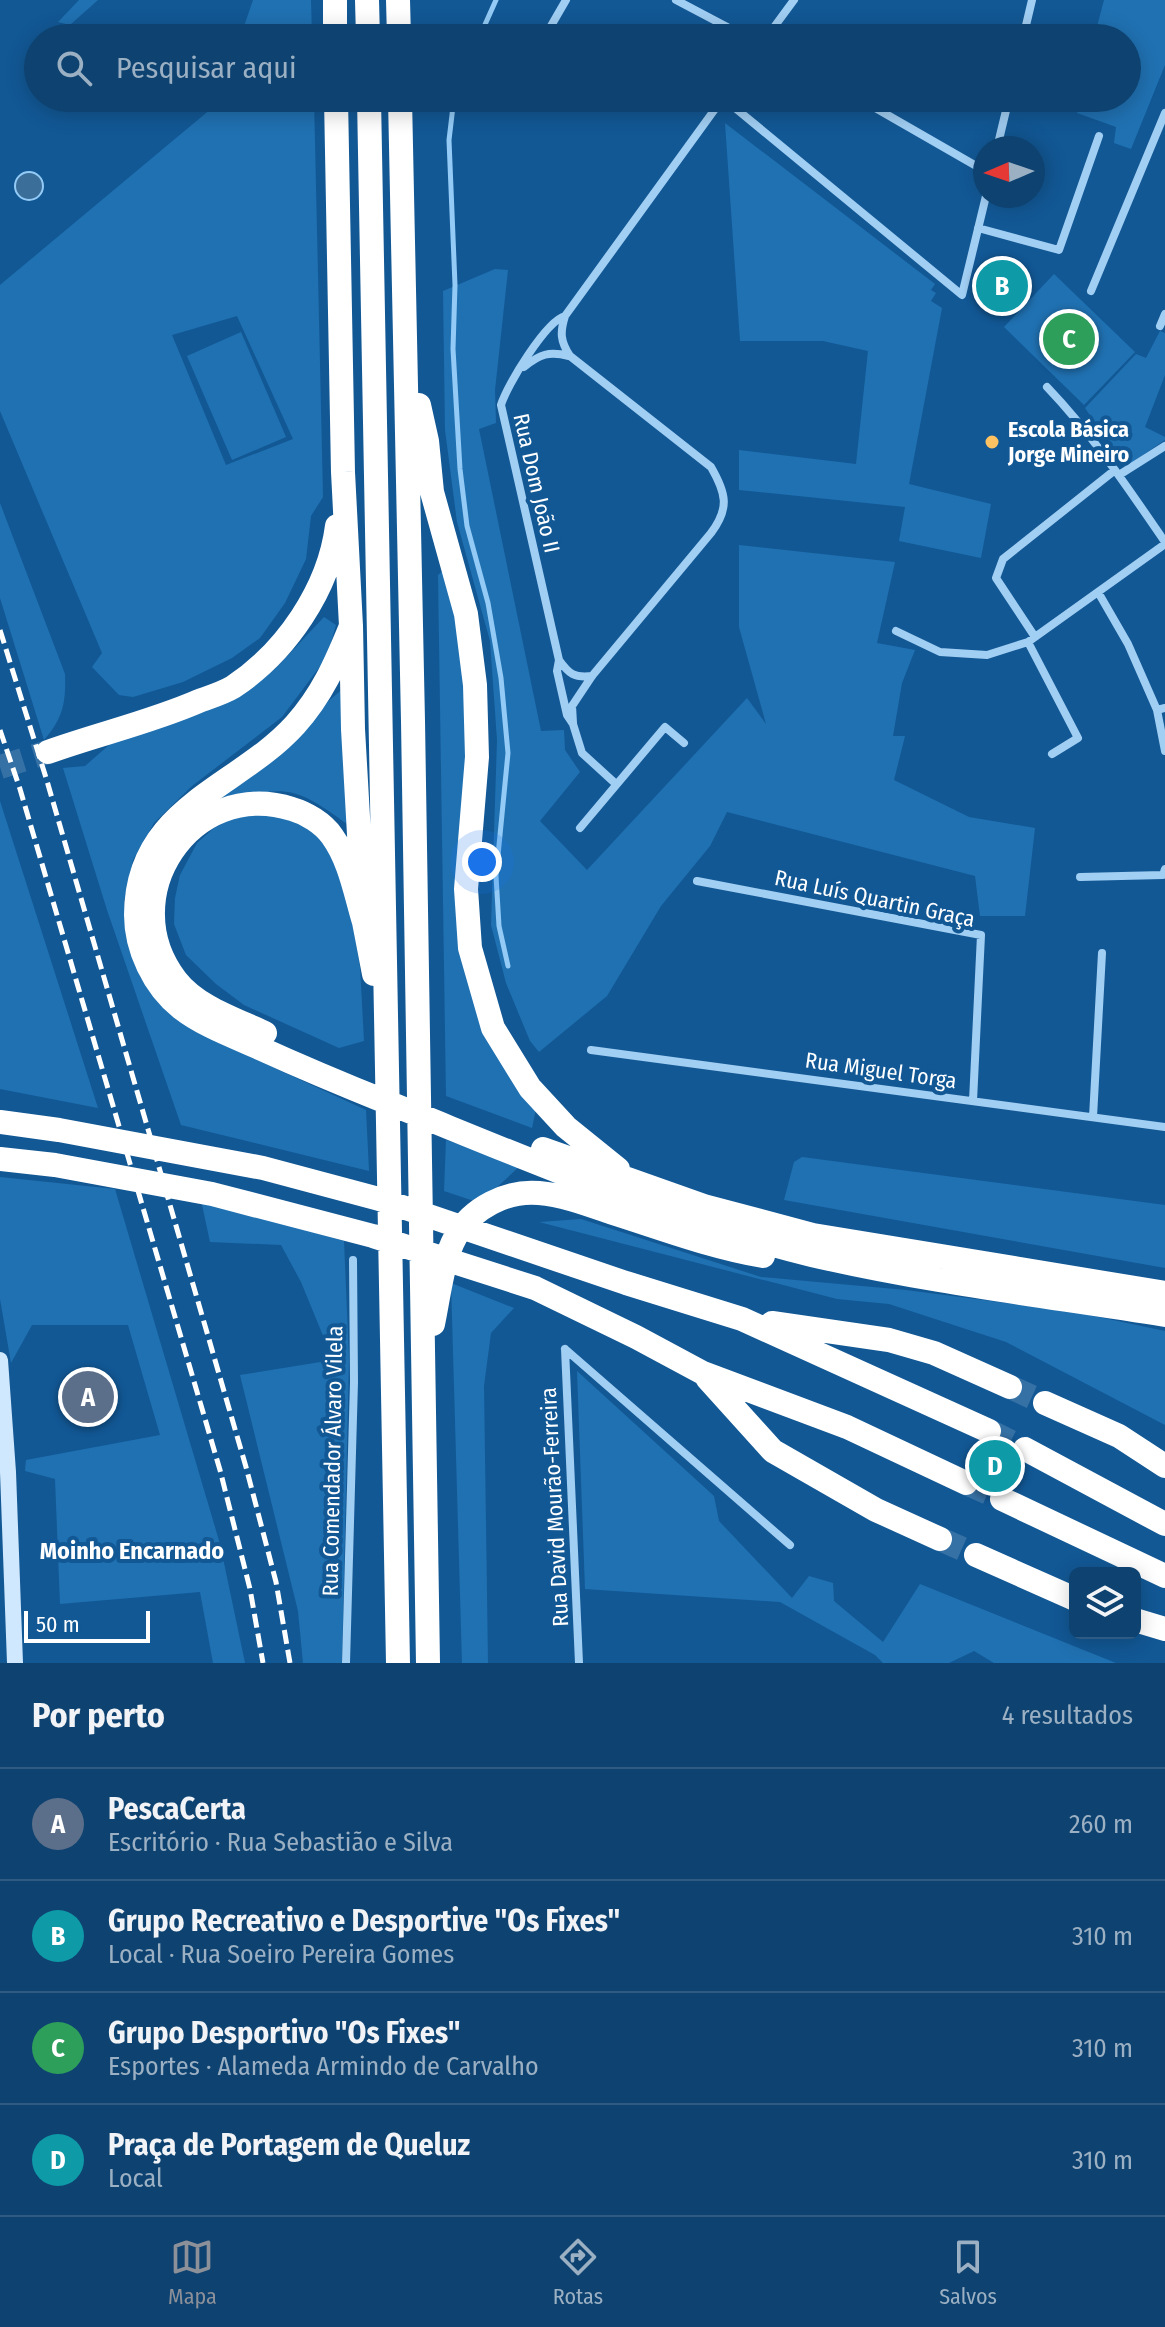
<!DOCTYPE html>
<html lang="pt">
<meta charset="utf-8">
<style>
:root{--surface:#0e4270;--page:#174975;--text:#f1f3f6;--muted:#9bb0c3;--line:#2e5b83;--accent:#8c9099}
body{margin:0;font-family:"Fira Sans Condensed",sans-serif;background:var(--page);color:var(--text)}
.controls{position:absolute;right:24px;bottom:24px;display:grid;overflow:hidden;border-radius:12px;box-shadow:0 4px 20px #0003}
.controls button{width:72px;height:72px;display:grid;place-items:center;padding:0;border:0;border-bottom:2px solid var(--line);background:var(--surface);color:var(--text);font:40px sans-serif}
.compass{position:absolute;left:973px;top:136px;width:72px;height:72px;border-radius:50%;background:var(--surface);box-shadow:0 4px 20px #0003;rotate:268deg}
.scale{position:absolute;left:24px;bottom:20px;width:126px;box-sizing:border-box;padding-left:8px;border:4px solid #fff;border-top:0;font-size:22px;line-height:28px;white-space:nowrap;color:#fff;-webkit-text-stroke:6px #125895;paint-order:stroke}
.you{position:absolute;left:482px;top:862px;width:28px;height:28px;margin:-20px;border:6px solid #fff;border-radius:50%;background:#1a73e8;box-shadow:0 0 0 12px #1a73e833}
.badge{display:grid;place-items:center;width:52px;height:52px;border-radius:50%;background:var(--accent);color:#fff;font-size:26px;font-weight:700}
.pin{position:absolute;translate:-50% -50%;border:4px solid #fff;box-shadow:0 2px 8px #0006}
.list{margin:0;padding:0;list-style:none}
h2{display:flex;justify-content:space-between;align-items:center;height:104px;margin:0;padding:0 32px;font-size:34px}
h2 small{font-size:26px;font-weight:400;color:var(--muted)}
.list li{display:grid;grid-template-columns:52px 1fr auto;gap:24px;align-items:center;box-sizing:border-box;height:112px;padding:0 32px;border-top:2px solid var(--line)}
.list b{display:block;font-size:30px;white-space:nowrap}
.list p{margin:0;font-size:26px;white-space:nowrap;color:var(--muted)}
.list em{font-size:26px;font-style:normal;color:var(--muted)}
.icon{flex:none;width:44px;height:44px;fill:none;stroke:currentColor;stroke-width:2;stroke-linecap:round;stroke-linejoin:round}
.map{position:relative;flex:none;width:1165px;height:1663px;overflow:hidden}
.search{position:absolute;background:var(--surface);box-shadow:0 4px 20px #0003;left:24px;right:24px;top:24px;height:88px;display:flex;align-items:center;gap:20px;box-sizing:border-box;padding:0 28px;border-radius:44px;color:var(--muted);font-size:30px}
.sheet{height:552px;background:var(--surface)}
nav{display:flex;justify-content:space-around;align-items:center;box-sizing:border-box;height:112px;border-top:2px solid var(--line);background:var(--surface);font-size:22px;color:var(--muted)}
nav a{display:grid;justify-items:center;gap:4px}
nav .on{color:var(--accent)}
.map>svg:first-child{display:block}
.green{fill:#2071b2;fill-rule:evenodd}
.water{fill:#3c6e9a;stroke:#93cbf6;stroke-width:2}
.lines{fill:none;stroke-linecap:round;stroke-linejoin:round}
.stream{stroke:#93cbf6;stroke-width:5}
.highway-tunnel{stroke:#3671a5;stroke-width:24;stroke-dasharray:24 12;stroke-linecap:butt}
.street{stroke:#a1cef3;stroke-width:8}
.secondary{stroke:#d0e8fd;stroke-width:16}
.highway{stroke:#fff;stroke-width:24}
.rail{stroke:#fff;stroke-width:5;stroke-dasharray:14 6;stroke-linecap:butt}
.poi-dot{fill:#ffc263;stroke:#125895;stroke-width:3}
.labels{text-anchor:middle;stroke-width:8;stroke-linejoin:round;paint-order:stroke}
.poi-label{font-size:22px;font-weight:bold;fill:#fff;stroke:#125895;text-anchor:start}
.street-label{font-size:22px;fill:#fff;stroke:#125895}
.neighbourhood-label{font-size:24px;font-weight:bold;fill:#fff;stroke:#125895}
</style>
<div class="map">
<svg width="1165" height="1663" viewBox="0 0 1165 1663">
<rect width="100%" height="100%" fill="#125895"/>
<path class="green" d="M79,0H98L70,25L58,22Z
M253,0H311L312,38H240Z
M1104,0H1165V65L1131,149L1114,143L1116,127L1077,113L1080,98H1127V38H1094Z
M219,98H314L323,497L311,516L306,559L285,603L260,638L232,658L183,682L133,697L119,695L92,667L102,653L0,411V285L218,103ZM237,316L293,439L226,465L172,335Z
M725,123L935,284L931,290L936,293L931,301L942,308L909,484L991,504L981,558L899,541L905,507L739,490V450L856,464L868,351L823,341H740Z
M495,269L508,270L495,390L496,423L479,429L541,731L564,730L565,750L580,772L540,821L587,870L747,698L766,724L739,627V545L895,562L877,643L915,650L902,683L893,736H905L894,780L969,817L1035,828L1025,916H980L975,876L727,812L710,846L661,906L607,996L539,1052L530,1041L506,983L491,925L497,740L490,641L457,522L445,430L443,291Z
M1054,274L1135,352L1084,405L1004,327Z
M1160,331L1165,333V375L1145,427L1165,437V440L1125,467L1085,408L1136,354L1146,358Z
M241,332L286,437L232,460L187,356Z
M0,503L65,674C66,703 63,718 44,740L0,598Z
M447,567L469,677L463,943L537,1104L532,1128L446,1096L438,575Z
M324,617L336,625L327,657L282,717L192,786L154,823L133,860L124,901L140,977L194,1031L366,1110L369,1171L181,1125L107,910L63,768L85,766L117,738L255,684L275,669Z
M344,688L350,826C297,788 290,784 226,800L219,792Z
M0,801L98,1108L0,1089Z
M265,811L318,831L343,867L360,967L364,1041L339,1048L244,1005L216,984L186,955L174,924L175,898L180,875L197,843L214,828L235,817Z
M446,1140L522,1164L480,1203L444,1191Z
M802,1157L1165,1205V1268L784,1200L794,1162Z
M0,1177L115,1189L220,1544L245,1663H213L200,1592L60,1604L55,1479L25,1471L26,1460L160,1435L128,1325H32L11,1363L0,1299Z
M201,1200L344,1241L349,1359L342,1663H303L298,1611L240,1375L333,1360L301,1282L281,1245L210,1242Z
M581,1219L761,1277L906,1290L1075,1312L1165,1331V1425L1006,1342L889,1304L837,1299L539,1222Z
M451,1283L514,1308L491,1333L484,1386L488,1663H462Z
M577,1371L714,1496L719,1521L792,1598L809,1576L833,1583L834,1601L883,1642L920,1584L1116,1663H994L974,1651L949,1663H883L875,1655L780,1602L585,1589Z"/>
<path class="water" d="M15 186a14 14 0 1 1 28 0a14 14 0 1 1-28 0Z"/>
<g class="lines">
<path class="stream" d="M479,38L496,0
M454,98L449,140L455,285L453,349L460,469L467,526L488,603L501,678L508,753L496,876L499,926L508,966"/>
<path class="highway-tunnel" d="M0,767L48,752
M1010,1387L1045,1403
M989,1431L1025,1449
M966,1483L1002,1499
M940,1539L976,1555"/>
<path class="street" d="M676,0L748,38
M544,38L566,0
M766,38L794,0
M1023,38L1032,0
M723,98L962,295L986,196
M858,98L985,171
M997,148L1009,98
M978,228L1059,250L1099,136
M1091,291L1165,113
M565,316C560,332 560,341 570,356L711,467C726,493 730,508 711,533L592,676L572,706L573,723
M1160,326L1165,314
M524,367C540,354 549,351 569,356
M1047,387C1092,434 1128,488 1165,542
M1119,475L1165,446
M1098,592L1128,644L1157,710L1165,708
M896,631L940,652L987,655L1028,642L1165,544
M1035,637L996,578L1003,559L1115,470
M1028,642L1078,738L1052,754
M559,660C569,674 574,678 592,676
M1157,710L1165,751
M616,784L582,753L573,724L567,715L557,671L559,660L501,405C507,385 546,321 565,316L723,98
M580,828L665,727L684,743
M1080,877L1163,875L1165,869
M697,881L981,935L973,1101
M591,1050L1165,1127
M1093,1117L1102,953
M565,1349L579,1663
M565,1349L790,1545
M346,1663L354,1382L353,1260"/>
<path class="secondary" d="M0,1360L8,1472L15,1663"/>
<path class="highway" d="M335,0V38
M367,0L368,38
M398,0L399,38
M336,98L343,472L351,626L353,729L364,922L374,974
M369,98L398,1663
M400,98L413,721L428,1663
M419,405L427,441L432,492L466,614L475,685L477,757L466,889L470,948L493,1028L530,1088L566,1127L618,1169
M351,626C336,663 322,695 295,725C237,789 136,807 136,915C136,949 154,987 181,1008C203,1025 230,1035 255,1046C299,1066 344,1085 389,1103C528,1159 665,1219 812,1255C928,1282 1047,1296 1165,1315
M48,752C98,734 151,722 199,701C210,697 223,693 233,687C286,652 329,589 337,526
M265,1033C235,1019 197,1007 176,980C112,897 191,777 292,809C306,813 323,823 332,836C350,861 355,892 364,922
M0,1122L59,1130L263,1168L379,1199L626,1283L742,1319L989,1431
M543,1149L704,1206L813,1235L1165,1293
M0,1159L55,1165L212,1194L373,1236L535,1288L636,1337L703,1373L847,1427L966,1483
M772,1323L889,1340L934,1353L1010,1387
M433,1324C439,1296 442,1261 456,1236C472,1208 507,1190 539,1193C563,1195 587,1204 610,1212C661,1228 710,1247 763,1256
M707,1378L773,1451L876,1510L940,1539
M1045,1403L1119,1436L1165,1466
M1025,1449L1165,1524
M1002,1499L1165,1576
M976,1555L1075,1599
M1135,1620L1165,1629"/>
<path class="rail" d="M0,630L47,781L246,1467L276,1582L290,1663
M0,730L20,789L220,1470L250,1589L263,1663"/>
</g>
<circle class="poi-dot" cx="992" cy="442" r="8"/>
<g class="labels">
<g class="poi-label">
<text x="1008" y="437">Escola Básica<tspan x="1008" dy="25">Jorge Mineiro</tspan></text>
</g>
<g class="street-label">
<text transform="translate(537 483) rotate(77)" y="8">Rua Dom João II</text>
<text transform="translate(875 898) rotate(12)" y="8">Rua Luís Quartin Graça</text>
<text transform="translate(881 1070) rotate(8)" y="8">Rua Miguel Torga</text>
<text transform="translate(332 1461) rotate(-89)" y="8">Rua Comendador Álvaro Vilela</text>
<text transform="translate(554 1507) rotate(-93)" y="8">Rua David Mourão-Ferreira</text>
</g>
<g class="neighbourhood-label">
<text x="132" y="1559">Moinho Encarnado</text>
</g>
</g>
</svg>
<div class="controls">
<button><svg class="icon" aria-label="layers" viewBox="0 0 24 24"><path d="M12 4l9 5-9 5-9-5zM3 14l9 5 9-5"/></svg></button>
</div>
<svg class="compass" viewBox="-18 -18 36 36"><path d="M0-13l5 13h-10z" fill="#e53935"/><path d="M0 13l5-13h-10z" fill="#9bb0c3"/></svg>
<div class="scale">50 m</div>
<div class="you"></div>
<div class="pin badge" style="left:88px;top:1397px;background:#5c6f8a">A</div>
<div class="pin badge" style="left:1002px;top:286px;background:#0f9aa8">B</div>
<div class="pin badge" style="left:1069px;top:339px;background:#2e9e5b">C</div>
<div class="pin badge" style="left:995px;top:1466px;background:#0f9aa8">D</div>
<div class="search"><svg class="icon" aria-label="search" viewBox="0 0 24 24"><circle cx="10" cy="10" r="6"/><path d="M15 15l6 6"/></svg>Pesquisar aqui</div>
</div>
<section class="sheet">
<h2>Por perto<small>4 resultados</small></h2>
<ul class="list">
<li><span class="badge" style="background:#5c6f8a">A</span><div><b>PescaCerta</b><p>Escritório · Rua Sebastião e Silva</p></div><em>260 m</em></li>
<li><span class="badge" style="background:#0f9aa8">B</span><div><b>Grupo Recreativo e Desportive &quot;Os Fixes&quot;</b><p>Local · Rua Soeiro Pereira Gomes</p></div><em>310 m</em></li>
<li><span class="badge" style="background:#2e9e5b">C</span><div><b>Grupo Desportivo &quot;Os Fixes&quot;</b><p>Esportes · Alameda Armindo de Carvalho</p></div><em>310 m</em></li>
<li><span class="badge" style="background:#0f9aa8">D</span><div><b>Praça de Portagem de Queluz</b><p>Local</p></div><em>310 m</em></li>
</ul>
</section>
<nav>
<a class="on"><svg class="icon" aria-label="map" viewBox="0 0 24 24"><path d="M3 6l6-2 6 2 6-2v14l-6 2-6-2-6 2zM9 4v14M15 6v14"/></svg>Mapa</a>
<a><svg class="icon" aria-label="directions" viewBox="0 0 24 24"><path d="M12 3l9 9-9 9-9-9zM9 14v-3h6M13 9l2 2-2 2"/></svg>Rotas</a>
<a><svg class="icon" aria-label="saved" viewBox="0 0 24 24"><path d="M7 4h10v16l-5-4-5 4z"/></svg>Salvos</a>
</nav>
